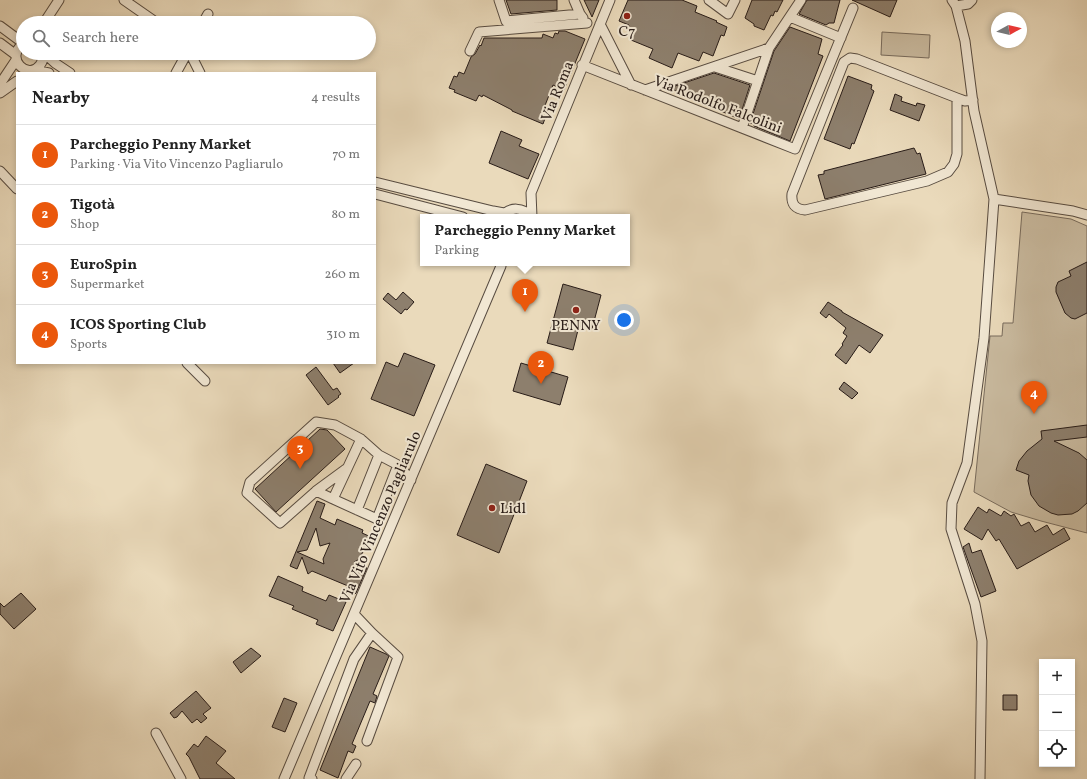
<!DOCTYPE html>
<meta charset="utf-8">
<style>
:root{--surface:#fff;--page:#f6f6f6;--text:#222;--muted:#767676;--line:#e0e0e0;--accent:#ea580c}
body{margin:0;font-family:Vollkorn,serif;background:var(--page);color:var(--text)}
.controls{position:absolute;right:12px;bottom:12px;display:grid;overflow:hidden;border-radius:0px;box-shadow:0 2px 6px #0003}
.controls button{width:36px;height:36px;display:grid;place-items:center;padding:0;border:0;border-bottom:1px solid var(--line);background:var(--surface);color:var(--text);font:20px sans-serif}
.compass{position:absolute;left:991px;top:12px;width:36px;height:36px;border-radius:50%;background:var(--surface);box-shadow:0 2px 6px #0003;rotate:82deg}
.you{position:absolute;left:624px;top:320px;width:14px;height:14px;margin:-10px;border:3px solid #fff;border-radius:50%;background:#1a73e8;box-shadow:0 0 0 6px #1a73e833}
.badge{display:grid;place-items:center;width:26px;height:26px;border-radius:50%;background:var(--accent);color:#fff;font-size:13px;font-weight:700}
.pin{position:absolute;translate:-50% -33px;filter:drop-shadow(0 1px 2px #0008)}
.pin::after{content:'';position:absolute;top:21px;width:14px;height:12px;background:inherit;clip-path:polygon(0 0,100% 0,50% 100%)}
.popup{position:absolute;left:420px;top:214px;width:210px;height:52px;box-sizing:border-box;display:grid;place-content:center;border-radius:0px;background:var(--surface);filter:drop-shadow(0 1px 3px #0005);font-size:13px;white-space:nowrap;color:var(--muted)}
.popup b{font-size:15px;color:var(--text)}
.popup::after{content:'';position:absolute;left:50%;top:100%;margin-left:-8px;border:8px solid transparent;border-top-color:var(--surface)}
.list{margin:0;padding:0;list-style:none}
h2{display:flex;justify-content:space-between;align-items:center;height:52px;margin:0;padding:0 16px;font-size:17px}
h2 small{font-size:13px;font-weight:400;color:var(--muted)}
.list li{display:grid;grid-template-columns:26px 1fr auto;gap:12px;align-items:center;box-sizing:border-box;height:60px;padding:0 16px;border-top:1px solid var(--line)}
.list b{display:block;font-size:15px;white-space:nowrap}
.list p{margin:0;font-size:13px;white-space:nowrap;color:var(--muted)}
.list em{font-size:13px;font-style:normal;color:var(--muted)}
.icon{flex:none;width:22px;height:22px;fill:none;stroke:currentColor;stroke-width:2;stroke-linecap:round;stroke-linejoin:round}
.map{position:relative;flex:none;width:1087px;height:779px;overflow:hidden}
.search{position:absolute;background:var(--surface);box-shadow:0 2px 6px #0003;left:16px;top:16px;width:360px;height:44px;display:flex;align-items:center;gap:10px;box-sizing:border-box;padding:0 14px;border-radius:22px;color:var(--muted);font-size:15px}
.panel{position:absolute;background:var(--surface);box-shadow:0 2px 6px #0003;left:16px;top:72px;width:360px;height:292px;border-radius:0px}
.map>svg:first-child{display:block}
.green{fill:#c9ba9f;stroke:#786b5c}
.building{fill:#8d7f6d;stroke:#281c18;fill-rule:evenodd}
.lines{fill:none;stroke-linecap:round;stroke-linejoin:round}
.minor-casing{stroke:#584c41;stroke-width:11}
.minor{stroke:#f1e7d3;stroke-width:9}
.poi-dot{fill:#8f2418;stroke:#f1e7d3;stroke-width:1.5}
.labels{text-anchor:middle;stroke-width:4;stroke-linejoin:round;paint-order:stroke}
.poi-label{font-size:15px;fill:#281c18;stroke:#f1e7d3}
.street-label{font-size:15px;fill:#281c18;stroke:#f1e7d3}
</style>
<div class="map">
<svg width="1087" height="779" viewBox="0 0 1087 779">
<rect width="100%" height="100%" fill="#eadabb"/>
<filter id="stains"><feTurbulence type="fractalNoise" baseFrequency=".005" numOctaves="4"/><feColorMatrix values="0 0 0 0 .2 0 0 0 0 .09 0 0 0 0 .02 0 0 0 .5 -.17"/></filter>
<radialGradient id="worn" r=".72"><stop offset=".6" stop-color="#630" stop-opacity="0"/><stop offset="1" stop-color="#630" stop-opacity=".3"/></radialGradient>
<path class="green" d="M882,32L930,35L929,58L881,55Z
M1022,212L1071,219L1087,226V533L1041,521L1011,512L974,492L990,336H1002L1003,323H1013Z"/>
<path class="building" d="M506,0H557V10L511,14Z
M584,0H599L592,17Z
M628,0H682L697,6L695,12L717,21L716,22L727,27L724,36L721,35L713,56L703,52L699,61L678,53L672,68L649,58L653,49L631,40L634,33L627,30L629,25L619,21Z
M752,0H783L777,12L775,11L773,16L771,15L764,30L754,26V24L745,18Z
M807,0H840L834,23H829L826,25L799,14Z
M852,0H897L890,17Z
M790,27L822,39L818,54L823,56L790,141L754,126V124L750,123L774,51Z
M559,31H565L585,39L564,90L553,85L544,108L548,110L543,124L512,111V110L483,95L482,97L479,95L476,101L454,92L455,90L449,88L454,76L457,77L459,72L464,74L471,57L475,54L480,45L481,46L484,38H542L543,34L553,38L555,33L558,34Z
M714,73L750,85L739,119L669,88Z
M848,76L872,85L871,89L874,91L854,144L852,143L850,149L824,139Z
M895,94L902,97L901,101L916,106L917,103L925,105L919,121L890,110Z
M501,131L522,140L519,146L539,154L528,179L489,163Z
M914,148L917,154L920,153L926,174L825,199L818,175L824,174V171Z
M1087,262V313L1075,319L1071,318L1065,313L1056,292V287L1058,282L1071,276L1069,271Z
M563,284L601,295L592,329L579,326L573,350L547,343Z
M403,292L414,302L407,310L405,309L401,314L383,299L388,293L396,300Z
M828,302L842,311V312L883,335L870,353L859,345L846,364L835,355L843,345L842,344L847,336L843,333L846,328L829,314L826,318L820,313Z
M404,353L435,365L414,416L371,399L386,362L398,367Z
M333,363H354L340,373Z
M521,363L568,377L560,405L513,391Z
M316,367L333,390L337,388L341,394L338,396L339,397L328,405L306,375Z
M844,382L858,393L852,399L839,389Z
M1087,425V437L1054,441L1079,453L1087,460V503L1078,511L1072,514L1058,515L1051,513L1039,506L1031,495L1028,481L1029,475L1016,470L1019,461L1027,451L1042,439L1041,431Z
M320,429L327,430L345,449L276,512L255,489Z
M486,464L527,481L499,553L457,535Z
M317,501L325,504L320,518L335,525L337,519L363,530L362,533L371,537L367,546L361,555L362,558L354,562L367,568L356,593L355,594L346,590L348,586L312,571L308,574L302,557L297,569L290,566ZM316,528L320,546L330,543L323,559L324,564L297,552L307,550Z
M978,507L987,513L989,509L1001,516L1004,511L1011,516L1014,514L1021,526L1029,522L1035,532L1047,525L1053,535L1064,528L1070,539L1017,569L999,539L996,541L988,529L982,540L964,529Z
M969,543L972,553L981,550L996,591L981,597L963,547Z
M278,576L303,587L302,591L326,601L329,595L346,602L333,631L316,624L318,620L292,609L294,606L269,596Z
M21,593L36,609L14,629L0,614V603L4,607Z
M370,647L386,654L389,656L373,694L377,696L375,703L370,701L352,744L356,746L353,753L348,751L338,778L320,770Z
M251,648L261,656L241,673L233,662Z
M196,691L211,708L203,714L207,718L201,723L197,719L192,723L182,711L177,717L174,718L170,713Z
M1003,695H1017V710H1003Z
M284,698L297,703L285,732L272,727Z
M206,736L226,751L216,763L235,779H200L189,757L186,754L194,744L198,747Z"/>
<g class="lines">
<defs>
<path id="minor" d="M124,0L157,23
M499,0L506,21L580,14
M574,0L580,14L583,18
M709,0L728,14L735,0
M952,0L956,6L965,41L974,111L994,199L984,338L967,463L952,503L951,529L975,604L982,641L980,779
M956,6L968,4L972,0
M790,17L841,38
M44,23L59,0
M203,23L208,14
M600,24L631,85
M0,26L23,43
M0,43L16,55
M23,44C4,58 28,81 40,65C43,61 44,58 43,53
M470,51L479,32L587,23
M44,53L55,63L70,73
M190,53L200,73
M582,65L795,149L853,8
M715,67L758,81
M34,70L49,73
M176,73L187,53
M0,84L16,60
M645,90L769,48
M0,93L17,81
M957,98V154L954,164L948,172L927,181L805,210C795,209 791,204 792,194L844,62L850,58L857,59L957,98L965,101L973,100
M742,128L769,48L801,0
M0,171L17,189
M375,182L493,211L504,213
M375,194L463,217
M994,199L1073,211L1087,215
M501,217C510,206 523,207 532,217
M532,217L531,193L610,0
M187,363L205,381
M398,465L377,519L333,499L361,439L379,455L398,465L411,480
M316,491L346,469
M333,499L316,491L280,523L247,493L250,482L316,422L335,425L361,439
M357,510L379,455
M354,614L372,633L398,657L367,741
M156,733L181,779
M284,779L501,266
M312,779L309,778L354,659L372,633
M346,779L356,764"/>
</defs>
<use href="#minor" class="minor-casing"/>
<use href="#minor" class="minor"/>
</g>
<g class="poi-dot">
<circle cx="627" cy="16" r="4"/>
<circle cx="576" cy="310" r="4"/>
<circle cx="492" cy="508" r="4"/>
</g>
<g class="labels">
<g class="poi-label">
<text x="627" y="36">C7</text>
<text x="576" y="330">PENNY</text>
<text x="500" y="513" text-anchor="start">Lidl</text>
</g>
<g class="street-label">
<text transform="translate(557 91) rotate(-68)" y="5">Via Roma</text>
<text transform="translate(718 104) rotate(21)" y="5">Via Rodolfo Falcolini</text>
<text transform="translate(380 517) rotate(-67)" y="5">Via Vito Vincenzo Pagliarulo</text>
</g>
</g>
<rect width="100%" height="100%" filter="url(#stains)"/>
<rect width="100%" height="100%" fill="url(#worn)"/>
</svg>
<div class="controls">
<button>+</button>
<button>−</button>
<button><svg class="icon" aria-label="locate" viewBox="0 0 24 24"><circle cx="12" cy="12" r="6"/><path d="M12 2v4M12 18v4M2 12h4M18 12h4"/></svg></button>
</div>
<svg class="compass" viewBox="-18 -18 36 36"><path d="M0-13l5 13h-10z" fill="#e53935"/><path d="M0 13l5-13h-10z" fill="#767676"/></svg>
<div class="you"></div>
<div class="pin badge" style="left:525px;top:312px">1</div>
<div class="popup"><b>Parcheggio Penny Market</b>Parking</div>
<div class="pin badge" style="left:541px;top:384px">2</div>
<div class="pin badge" style="left:300px;top:469px">3</div>
<div class="pin badge" style="left:1034px;top:414px">4</div>
<div class="search"><svg class="icon" aria-label="search" viewBox="0 0 24 24"><circle cx="10" cy="10" r="6"/><path d="M15 15l6 6"/></svg>Search here</div>
<section class="panel">
<h2>Nearby<small>4 results</small></h2>
<ul class="list">
<li><span class="badge">1</span><div><b>Parcheggio Penny Market</b><p>Parking · Via Vito Vincenzo Pagliarulo</p></div><em>70 m</em></li>
<li><span class="badge">2</span><div><b>Tigotà</b><p>Shop</p></div><em>80 m</em></li>
<li><span class="badge">3</span><div><b>EuroSpin</b><p>Supermarket</p></div><em>260 m</em></li>
<li><span class="badge">4</span><div><b>ICOS Sporting Club</b><p>Sports</p></div><em>310 m</em></li>
</ul>
</section>
</div>
